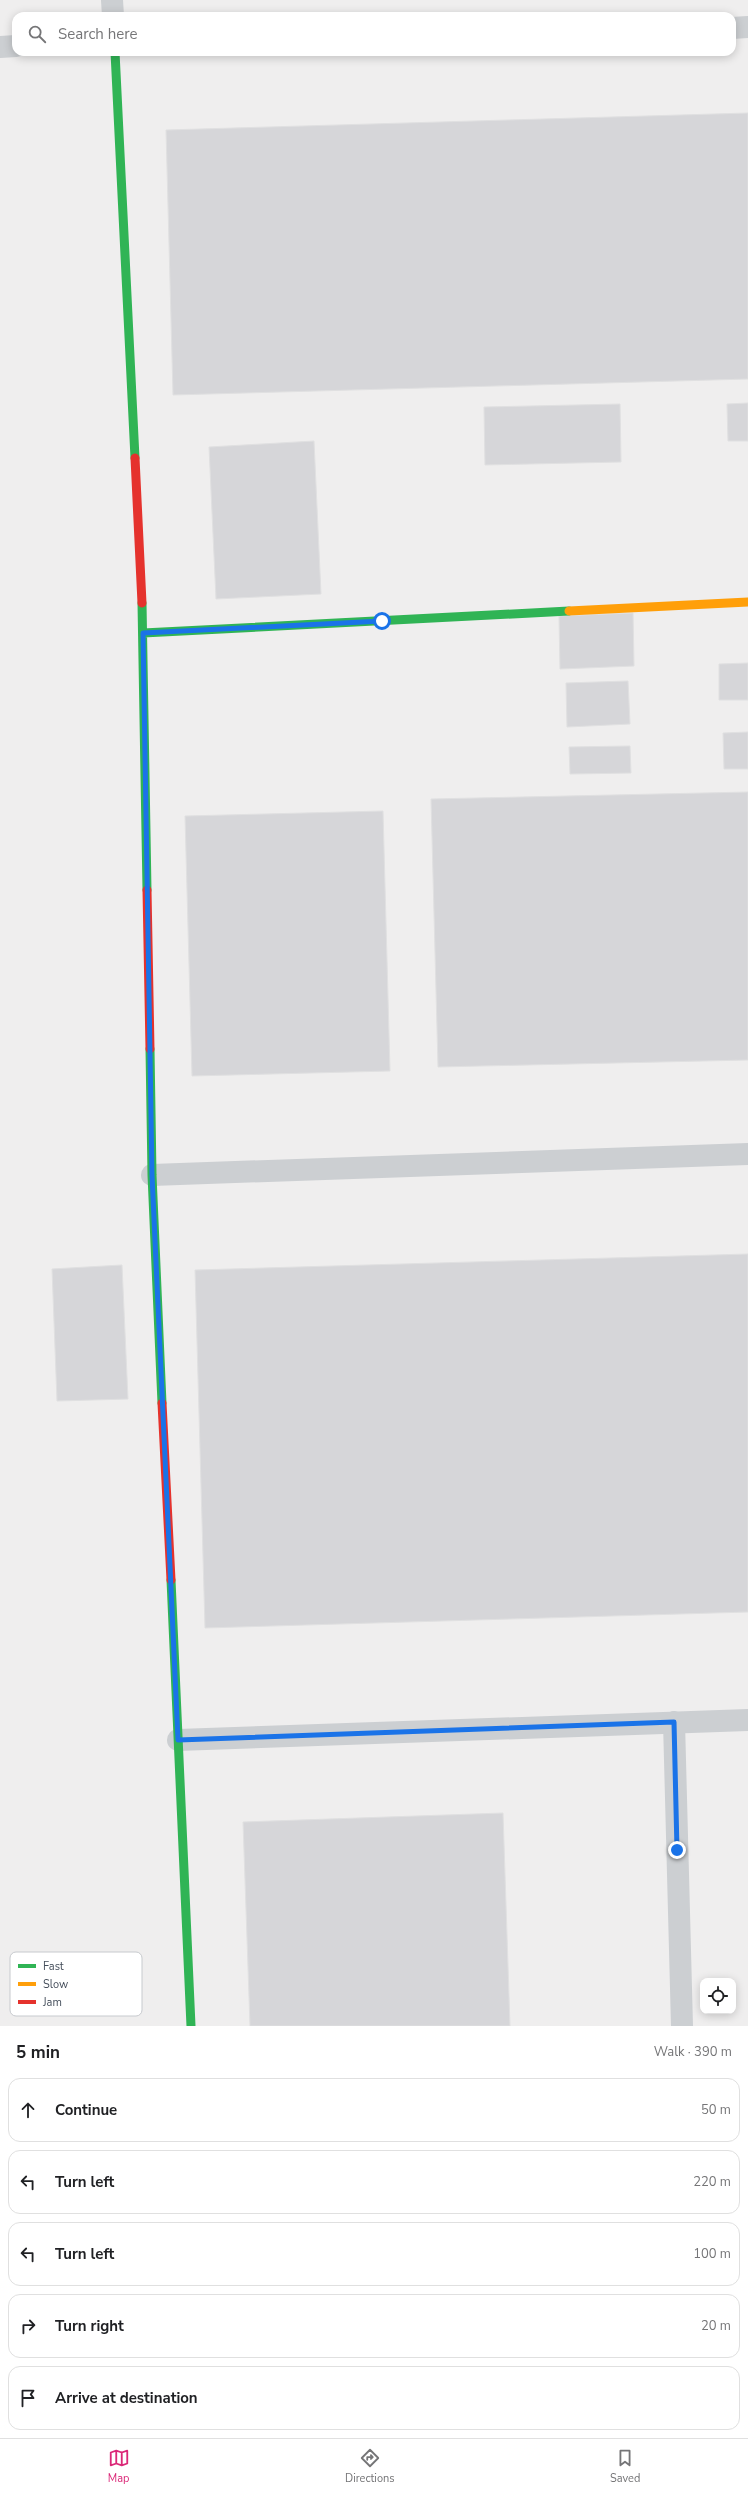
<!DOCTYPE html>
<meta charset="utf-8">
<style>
:root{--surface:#fff;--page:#f6f6f6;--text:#202124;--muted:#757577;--line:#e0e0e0;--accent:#db2777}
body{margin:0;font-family:"Nunito Sans",sans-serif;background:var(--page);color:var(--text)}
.controls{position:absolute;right:12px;bottom:12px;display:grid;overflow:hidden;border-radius:8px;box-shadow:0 2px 10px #0003}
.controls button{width:36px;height:36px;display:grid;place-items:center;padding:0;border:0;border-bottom:1px solid var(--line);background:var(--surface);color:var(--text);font:20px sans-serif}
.stop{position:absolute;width:12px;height:12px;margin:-9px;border:3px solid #1a73e8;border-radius:50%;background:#fff}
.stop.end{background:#1a73e8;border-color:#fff;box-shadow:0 1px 4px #0008}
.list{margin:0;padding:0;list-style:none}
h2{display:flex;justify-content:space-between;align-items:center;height:52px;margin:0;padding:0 16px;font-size:17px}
h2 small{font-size:13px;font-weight:400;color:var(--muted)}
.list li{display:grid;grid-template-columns:26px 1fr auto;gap:12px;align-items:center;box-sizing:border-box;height:64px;margin:0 8px 8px;padding:0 8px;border:1px solid var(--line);border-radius:12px}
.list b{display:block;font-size:15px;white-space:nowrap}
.list em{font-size:13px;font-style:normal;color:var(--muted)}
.icon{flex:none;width:22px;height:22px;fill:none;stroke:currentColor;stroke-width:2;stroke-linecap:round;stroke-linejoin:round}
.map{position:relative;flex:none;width:748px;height:2026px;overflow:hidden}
.search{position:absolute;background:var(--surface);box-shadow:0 2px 10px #0003;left:12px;right:12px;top:12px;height:44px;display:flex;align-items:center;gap:10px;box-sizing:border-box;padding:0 14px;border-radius:12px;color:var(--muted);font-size:15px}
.sheet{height:412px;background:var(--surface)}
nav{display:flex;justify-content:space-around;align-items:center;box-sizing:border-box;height:56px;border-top:1px solid var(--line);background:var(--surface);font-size:11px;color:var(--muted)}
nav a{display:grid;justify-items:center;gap:2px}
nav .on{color:var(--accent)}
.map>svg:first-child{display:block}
.building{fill:#d6d6d9;stroke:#e0e0e1}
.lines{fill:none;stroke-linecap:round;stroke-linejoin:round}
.street{stroke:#cccfd2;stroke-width:22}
.fast{stroke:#30b455;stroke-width:9}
.slow{stroke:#ff9f0a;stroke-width:9}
.jam{stroke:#e5322d;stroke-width:9}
.route{stroke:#1a73e8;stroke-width:5}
.key{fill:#fff;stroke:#c7cace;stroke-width:1}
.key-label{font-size:11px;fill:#454e5b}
</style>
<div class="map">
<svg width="748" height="2026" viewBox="0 0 748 2026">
<rect width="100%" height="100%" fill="#efeeee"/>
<path class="building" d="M748,113V379L173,395L166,130Z
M748,403V441H728L727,404Z
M620,404L621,462L485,465L484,407Z
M314,441L321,594L216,599L209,447Z
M633,613L634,666L560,669L559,616Z
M748,663V700H719V664Z
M628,681L630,724L567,727L566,683Z
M748,732V769H724L723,733Z
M630,746L631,773L570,774L569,747Z
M748,792V1060L438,1067L431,799Z
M383,811L390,1071L192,1076L185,816Z
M748,1254V1612L205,1628L195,1270Z
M122,1265L128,1399L57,1401L52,1269Z
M503,1813L510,2026H250L243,1822Z"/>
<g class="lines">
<path class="street" d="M112,0L113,16
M732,28L748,27
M0,47L16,46
M152,1175L748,1154
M674,1722L682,2026
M178,1740L748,1720"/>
<path class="fast" d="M115,52L135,458
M142,603L147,890
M143,633L569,611
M150,1049L152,1175L162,1403
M171,1580L191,2026"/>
<path class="slow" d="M569,611L748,602"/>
<path class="jam" d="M135,458L142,603
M147,890L150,1049
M162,1403L171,1580"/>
</g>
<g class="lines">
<path class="route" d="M382,621L143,633L152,1175L178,1740L674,1722L677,1850"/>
</g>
<rect x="10" y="1952" width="132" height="64" rx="6" class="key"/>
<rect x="18" y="1964" width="18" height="4" fill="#30b455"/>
<rect x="18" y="1982" width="18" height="4" fill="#ff9f0a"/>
<rect x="18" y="2000" width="18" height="4" fill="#e5322d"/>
<g class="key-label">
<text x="43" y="1970">Fast</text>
<text x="43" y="1988">Slow</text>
<text x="43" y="2006">Jam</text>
</g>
</svg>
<div class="controls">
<button><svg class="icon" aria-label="locate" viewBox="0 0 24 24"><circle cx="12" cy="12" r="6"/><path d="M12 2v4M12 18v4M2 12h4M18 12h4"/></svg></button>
</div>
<div class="stop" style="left:382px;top:621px"></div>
<div class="stop end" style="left:677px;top:1850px"></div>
<div class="search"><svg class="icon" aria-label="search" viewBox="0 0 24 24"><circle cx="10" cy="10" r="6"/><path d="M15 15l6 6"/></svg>Search here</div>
</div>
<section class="sheet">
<h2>5 min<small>Walk · 390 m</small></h2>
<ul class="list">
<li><svg class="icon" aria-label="ahead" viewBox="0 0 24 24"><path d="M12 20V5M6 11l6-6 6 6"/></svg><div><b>Continue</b></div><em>50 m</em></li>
<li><svg class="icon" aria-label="left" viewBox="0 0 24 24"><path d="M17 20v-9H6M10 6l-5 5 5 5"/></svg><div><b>Turn left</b></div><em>220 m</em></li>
<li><svg class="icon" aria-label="left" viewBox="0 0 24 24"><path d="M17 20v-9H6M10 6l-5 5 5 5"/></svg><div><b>Turn left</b></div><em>100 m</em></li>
<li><svg class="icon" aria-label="right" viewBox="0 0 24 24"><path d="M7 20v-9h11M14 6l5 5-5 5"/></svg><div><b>Turn right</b></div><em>20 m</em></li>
<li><svg class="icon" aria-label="arrive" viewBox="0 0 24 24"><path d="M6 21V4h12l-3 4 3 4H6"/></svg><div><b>Arrive at destination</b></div></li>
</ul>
</section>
<nav>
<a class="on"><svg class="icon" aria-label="map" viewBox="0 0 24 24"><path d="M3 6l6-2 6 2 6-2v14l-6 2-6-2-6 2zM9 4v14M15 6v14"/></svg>Map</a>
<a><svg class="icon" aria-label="directions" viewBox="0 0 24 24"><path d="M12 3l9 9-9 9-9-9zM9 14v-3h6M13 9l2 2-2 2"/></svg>Directions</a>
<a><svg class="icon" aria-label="saved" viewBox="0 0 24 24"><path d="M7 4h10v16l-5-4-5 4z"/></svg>Saved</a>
</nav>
